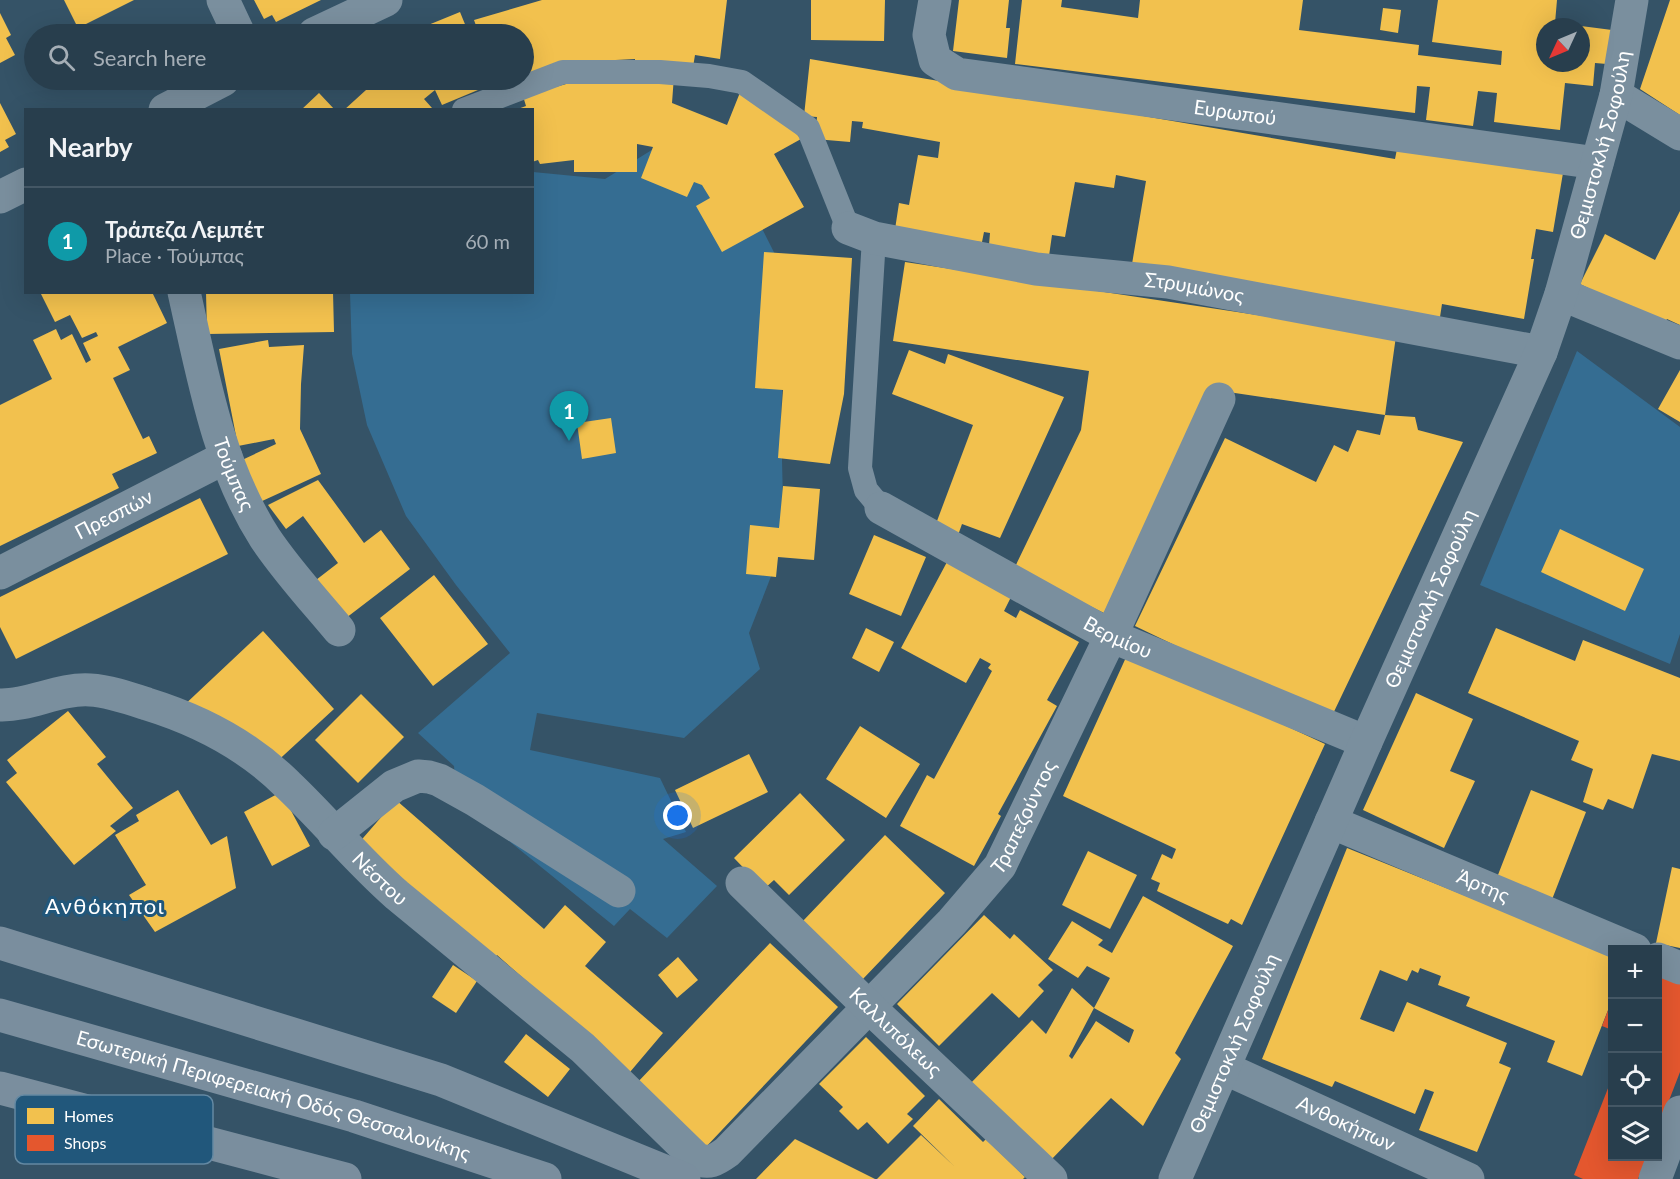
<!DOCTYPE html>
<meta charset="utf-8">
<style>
:root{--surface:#283e4d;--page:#344957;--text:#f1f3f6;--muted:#a5aeb6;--line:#445765;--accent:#b8c3ca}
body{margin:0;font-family:Lato,sans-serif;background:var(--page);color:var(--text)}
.controls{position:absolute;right:18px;bottom:18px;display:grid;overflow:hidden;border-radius:0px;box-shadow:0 6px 24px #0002}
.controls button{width:54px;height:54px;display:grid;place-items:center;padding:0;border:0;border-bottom:2px solid var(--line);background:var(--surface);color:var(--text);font:30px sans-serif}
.compass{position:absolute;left:1536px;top:18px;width:54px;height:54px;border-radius:50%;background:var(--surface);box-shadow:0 6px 24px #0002;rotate:226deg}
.you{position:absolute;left:678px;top:816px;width:21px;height:21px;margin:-15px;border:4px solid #fff;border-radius:50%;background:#1a73e8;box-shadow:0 0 0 9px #1a73e833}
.badge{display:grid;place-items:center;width:39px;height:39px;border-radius:50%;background:var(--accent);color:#fff;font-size:20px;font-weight:700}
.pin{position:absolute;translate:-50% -50px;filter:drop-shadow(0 2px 3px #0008)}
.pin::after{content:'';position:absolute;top:32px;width:21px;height:18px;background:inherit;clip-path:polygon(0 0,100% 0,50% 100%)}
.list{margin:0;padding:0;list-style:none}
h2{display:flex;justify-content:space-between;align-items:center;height:78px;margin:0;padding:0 24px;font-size:26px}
h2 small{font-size:20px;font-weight:400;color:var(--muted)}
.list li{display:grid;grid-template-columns:39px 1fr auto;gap:18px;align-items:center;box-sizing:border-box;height:108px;padding:0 24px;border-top:2px solid var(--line)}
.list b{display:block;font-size:22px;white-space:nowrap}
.list p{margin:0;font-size:20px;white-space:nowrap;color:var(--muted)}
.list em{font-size:20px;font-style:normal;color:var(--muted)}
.icon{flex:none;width:33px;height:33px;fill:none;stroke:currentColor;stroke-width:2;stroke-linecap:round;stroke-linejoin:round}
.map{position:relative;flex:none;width:1680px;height:1179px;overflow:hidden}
.search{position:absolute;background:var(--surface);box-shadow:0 6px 24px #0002;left:24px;top:24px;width:510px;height:66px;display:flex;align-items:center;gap:15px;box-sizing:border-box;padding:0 21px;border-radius:33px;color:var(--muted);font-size:22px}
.panel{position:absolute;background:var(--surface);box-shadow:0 6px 24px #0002;left:24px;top:108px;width:510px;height:186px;border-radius:0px}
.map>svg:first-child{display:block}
.green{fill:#356d92}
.homes{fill:#f2c14e}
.shops{fill:#e4572e}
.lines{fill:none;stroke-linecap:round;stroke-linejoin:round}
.service{stroke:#7a8f9e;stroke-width:24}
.minor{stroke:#7a8f9e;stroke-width:33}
.trunk{stroke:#7a8e9e;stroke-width:33}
.labels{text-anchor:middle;stroke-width:6;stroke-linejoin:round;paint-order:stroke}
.street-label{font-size:20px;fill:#fff;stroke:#21577b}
.quarter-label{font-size:22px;letter-spacing:1.5px;fill:#fff;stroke:#21577b}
.key{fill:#21577b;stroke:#6489a3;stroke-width:1.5}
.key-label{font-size:16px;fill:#fff}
</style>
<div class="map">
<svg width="1680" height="1179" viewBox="0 0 1680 1179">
<rect width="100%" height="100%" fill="#355367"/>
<path class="green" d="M663,143L743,191L787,278L781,418L784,543L749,633L760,669L684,738L537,713L530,750L660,778L686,832L663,839L717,886L667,938L630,909L614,926L457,799L454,766L418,733L510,653L456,585L406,516L367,425L352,354L350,293L532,292L533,172L605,179Z
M1577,351L1680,427V634L1670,664L1480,585Z"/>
<path class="homes" d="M64,0H134L78,28Z
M254,0H321L276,22L272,15L264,19Z
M542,0H727L720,59L695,55L692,73L635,65V59L596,61L524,76V34H479L474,20Z
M811,0H885L884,41L811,40Z
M959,0H1009L1006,28H1010L1007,58L953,51Z
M1022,0H1062L1061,7L1138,18L1140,0H1303L1299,30L1419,45L1418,55L1501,65L1502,51L1432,42L1438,0H1557L1555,23L1575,27H1545V63H1581V26L1612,30L1607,64L1595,63L1593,86L1565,83L1560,130L1494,122L1497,93L1478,91L1473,126L1426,120L1430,87L1417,86L1415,113L1015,64Z
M1670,0H1680V115L1640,89Z
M1383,8L1401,10L1398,33L1380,30Z
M460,12L469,34H412L411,32Z
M0,13L11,35L6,38L15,55L0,63Z
M810,59L1395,159L1398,144L1563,173L1553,232L1536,229L1531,259H1534L1524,319L1442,304L1440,317L1132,264L1146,181L1116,175L1114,188L1075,182L1065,237L1052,235L1049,256L989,245L990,233L984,232L982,242L894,236L899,203L909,205L918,155L938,158L940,142L862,128L863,122L852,121L850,142L815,139L817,117L804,116Z
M674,76L672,103L727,125L741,90L773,108L801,139L774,154L804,207L722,252L696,206L710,198L702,185L694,182L687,197L641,178L653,147L637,144V172H574V160L540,164L538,160L532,162V110H515L526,106L523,96L577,81Z
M377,80H488L490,85L442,105L435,90L424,99L432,108L430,110H344Z
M319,93L335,110H301Z
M0,103L16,134L5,140L9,147L0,152Z
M1680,211V325L1667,319L1663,325L1580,284L1605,234L1655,260Z
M764,252L852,258L844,394L830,464L778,458L783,390L755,388Z
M905,262L1396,336L1385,415L1208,389L1104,613L1014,569L1081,430L1089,371L893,341Z
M40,292H152L167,323L118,347L130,370L113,378L143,439L149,436L157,453L112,474L119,488L0,546V405L52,379L33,340L56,329L61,340L72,334L86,363L91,360L83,343L98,336L96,332L82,338L70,315L55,322Z
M206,292H333L334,332L207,334Z
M268,340L269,347L304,345L301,384L300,429L321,474L260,502L242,460L276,444L274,439L238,446L219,349Z
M909,350L945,364L948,354L1064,397L1000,538L962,524L957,538L934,529L973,425L892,394Z
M1680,370V422L1658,409Z
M1385,415L1415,417L1418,430L1463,442L1330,720L1135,626L1225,438L1316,482L1334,445L1348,452L1357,430L1380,435Z
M611,418L616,453L582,459L577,423Z
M318,480L364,543L381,530L410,569L346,618L316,580L338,563L303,516L286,529L268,505Z
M783,486L820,489L814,560L778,557L776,577L746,574L750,525L779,528Z
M200,498L228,554L16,659L0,627V597Z
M1560,529L1644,569L1625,611L1541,572Z
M874,535L926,557L901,616L849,594Z
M947,562L1011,597L1004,611L1016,618L1020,610L1079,642L1047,700L1057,706L998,814L1001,816L974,866L900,826L927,775L934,779L992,671L988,668L991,664L980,658L966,683L901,648Z
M434,575L488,644L433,686L380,618Z
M866,628L894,642L879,672L852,658Z
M1496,628L1575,661L1583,640L1680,678V761L1652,754L1633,809L1608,799L1603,810L1583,802L1593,769L1571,760L1579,741L1468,693Z
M263,631L334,709L272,766L179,710Z
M1128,653L1325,744L1242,925L1231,919L1228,924L1157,891L1160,883L1151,879L1162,854L1172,859L1176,849L1063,796Z
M1416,693L1473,719L1450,771L1475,781L1444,848L1363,810Z
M361,694L404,737L358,783L315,740Z
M68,711L106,757L97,764L133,808L110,826L116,831L74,865L6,782L17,773L7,760Z
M860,726L920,764L886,818L826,779Z
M749,754L768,792L693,828L675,790Z
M178,790L211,845L227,836L236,888L155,932L129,895L146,885L115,835L139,821L136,815Z
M1531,790L1586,812L1551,902L1496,880Z
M281,792L310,846L272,866L244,812Z
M800,793L845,840L789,895L774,880L764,889L734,858Z
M396,800L544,929L565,905L606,942L585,966L663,1033L630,1072L497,955L491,963L357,845Z
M885,835L945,893L862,980L802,922Z
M1347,848L1612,955V1000L1582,1076L1547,1062L1555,1041L1466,1006L1470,997L1438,985L1441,976L1420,968L1418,973L1412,970L1407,981L1380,970L1360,1019L1394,1032L1407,1002L1507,1043L1499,1063L1511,1068L1477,1152L1419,1130L1434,1092L1425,1089L1415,1114L1335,1081L1332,1087L1262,1059Z
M1088,851L1137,875L1110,929L1062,905Z
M1672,867L1680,869V948L1656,943Z
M1143,896L1233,946L1175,1053L1181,1059L1143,1126L1111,1098L1048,1163L968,1086L1032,1020L1046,1034L1072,988L1094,1008L1069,1056L1072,1059L1096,1021L1129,1043L1134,1030L1094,1008L1110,978L1087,966L1078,978L1048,959L1072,921L1103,940L1098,945L1112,953Z
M984,915L1010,939L1014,934L1053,970L1038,985L1044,991L1019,1018L992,993L939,1046L897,1004Z
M770,943L838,1007L704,1149L636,1084Z
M678,957L698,980L677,998L658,975Z
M453,965L477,981L456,1013L432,997Z
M526,1034L570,1069L548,1097L504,1062Z
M866,1037L925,1096L907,1114L913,1119L888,1144L867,1122L858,1130L839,1111L843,1107L819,1084Z
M939,1099L983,1142L986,1139L1025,1177L1023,1179H877L921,1135L955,1167L913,1126Z
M795,1139L875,1179H756Z"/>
<path class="shops" d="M1658,973L1680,982V1072L1658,1129V1061L1662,1050L1658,1048Z
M1612,1000V1030L1602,1026Z
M1612,1078V1156H1647L1638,1179H1583L1574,1175Z"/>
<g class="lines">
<path class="service" d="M464,110L563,72H660L709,76L742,82L808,128L848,228
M874,238L860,468L866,490L881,508"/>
<g class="minor">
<path d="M223,0L239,34"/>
<path id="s1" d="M935,0L929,35L935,60L957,74L1597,163"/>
<path d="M314,34L386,0"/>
<path d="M1616,95L1680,134"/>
<path d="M165,110L223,80"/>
<path d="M0,197L26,184"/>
<path id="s2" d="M848,228L874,238L1036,269L1168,282L1541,352"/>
<path id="s3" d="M184,292C203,376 218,465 265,538C287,571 314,600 339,630"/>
<path d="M1561,294L1680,343"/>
<path id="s4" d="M881,508L1111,636L1366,742"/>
<path id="s5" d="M0,573L226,457"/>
<path id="s6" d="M0,705C30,706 59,688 90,690C109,691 129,698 147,704C199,720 249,746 288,785C326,821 358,861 397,895L583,1048L696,1158C708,1165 716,1160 727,1152L952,922L1000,866L1111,636L1219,399"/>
<path id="s7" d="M1331,822L1635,950"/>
<path d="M334,834L394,786L418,776L429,777L439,780L475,800L619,891"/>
<path id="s8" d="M742,883L869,1007L1051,1179"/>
<path d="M1658,959L1680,968"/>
<path id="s9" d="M1224,1068L1468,1179"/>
<path id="s10" d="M1175,1179L1366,742L1541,352L1561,294L1616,95L1632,0"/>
<path d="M1655,1179L1680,1112"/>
</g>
<g class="trunk">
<path d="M0,943L441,1080L684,1179"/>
<path id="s11" d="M0,1015L354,1116L545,1179"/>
<path d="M0,1088L345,1179"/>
</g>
</g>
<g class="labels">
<g class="street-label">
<text dy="7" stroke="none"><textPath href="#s1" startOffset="368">Ευρωπού</textPath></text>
<text dy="7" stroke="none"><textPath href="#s10" startOffset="1120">Θεμιστοκλή Σοφούλη</textPath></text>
<text dy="7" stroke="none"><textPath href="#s2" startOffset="352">Στρυμώνος</textPath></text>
<text dy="7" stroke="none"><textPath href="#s3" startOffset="189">Τούμπας</textPath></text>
<text dy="7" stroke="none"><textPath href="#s5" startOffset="128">Πρεσπών</textPath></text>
<text dy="7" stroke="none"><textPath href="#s10" startOffset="634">Θεμιστοκλή Σοφούλη</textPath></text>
<text dy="7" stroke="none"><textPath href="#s4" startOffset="270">Βερμίου</textPath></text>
<text dy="7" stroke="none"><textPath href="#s6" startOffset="1352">Τραπεζούντος</textPath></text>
<text dy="7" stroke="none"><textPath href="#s6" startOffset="446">Νέστου</textPath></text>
<text dy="7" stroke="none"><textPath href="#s7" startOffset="165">Άρτης</textPath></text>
<text dy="7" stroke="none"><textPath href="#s8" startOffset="214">Καλλιπόλεως</textPath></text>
<text dy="7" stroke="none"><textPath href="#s10" startOffset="148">Θεμιστοκλή Σοφούλη</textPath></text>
<text dy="7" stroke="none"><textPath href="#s11" startOffset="285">Εσωτερική Περιφερειακή Οδός Θεσσαλονίκης</textPath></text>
<text dy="7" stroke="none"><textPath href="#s9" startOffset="134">Ανθοκήπων</textPath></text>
</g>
<g class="quarter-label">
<text x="105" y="914">Ανθόκηποι</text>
</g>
</g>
<rect x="15" y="1095" width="198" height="69" rx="9" class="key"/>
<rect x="27" y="1108" width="27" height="16" fill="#f2c14e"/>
<rect x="27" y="1135" width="27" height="16" fill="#e4572e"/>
<g class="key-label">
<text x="64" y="1122">Homes</text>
<text x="64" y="1149">Shops</text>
</g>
</svg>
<div class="controls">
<button>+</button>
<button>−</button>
<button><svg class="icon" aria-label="locate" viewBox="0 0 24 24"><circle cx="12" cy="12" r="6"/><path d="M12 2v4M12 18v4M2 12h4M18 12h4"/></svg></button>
<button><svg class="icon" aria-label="layers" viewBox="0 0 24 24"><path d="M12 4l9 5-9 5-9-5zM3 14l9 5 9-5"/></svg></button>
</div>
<svg class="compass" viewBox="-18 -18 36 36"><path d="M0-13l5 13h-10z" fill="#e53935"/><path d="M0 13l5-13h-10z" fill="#a5aeb6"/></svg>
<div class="you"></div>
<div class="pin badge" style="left:569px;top:441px;background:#0f9aa8">1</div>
<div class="search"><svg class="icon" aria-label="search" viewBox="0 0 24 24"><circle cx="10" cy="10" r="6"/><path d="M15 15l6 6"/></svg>Search here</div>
<section class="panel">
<h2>Nearby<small></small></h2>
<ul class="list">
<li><span class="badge" style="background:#0f9aa8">1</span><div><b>Τράπεζα Λεμπέτ</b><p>Place · Τούμπας</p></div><em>60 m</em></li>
</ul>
</section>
</div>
